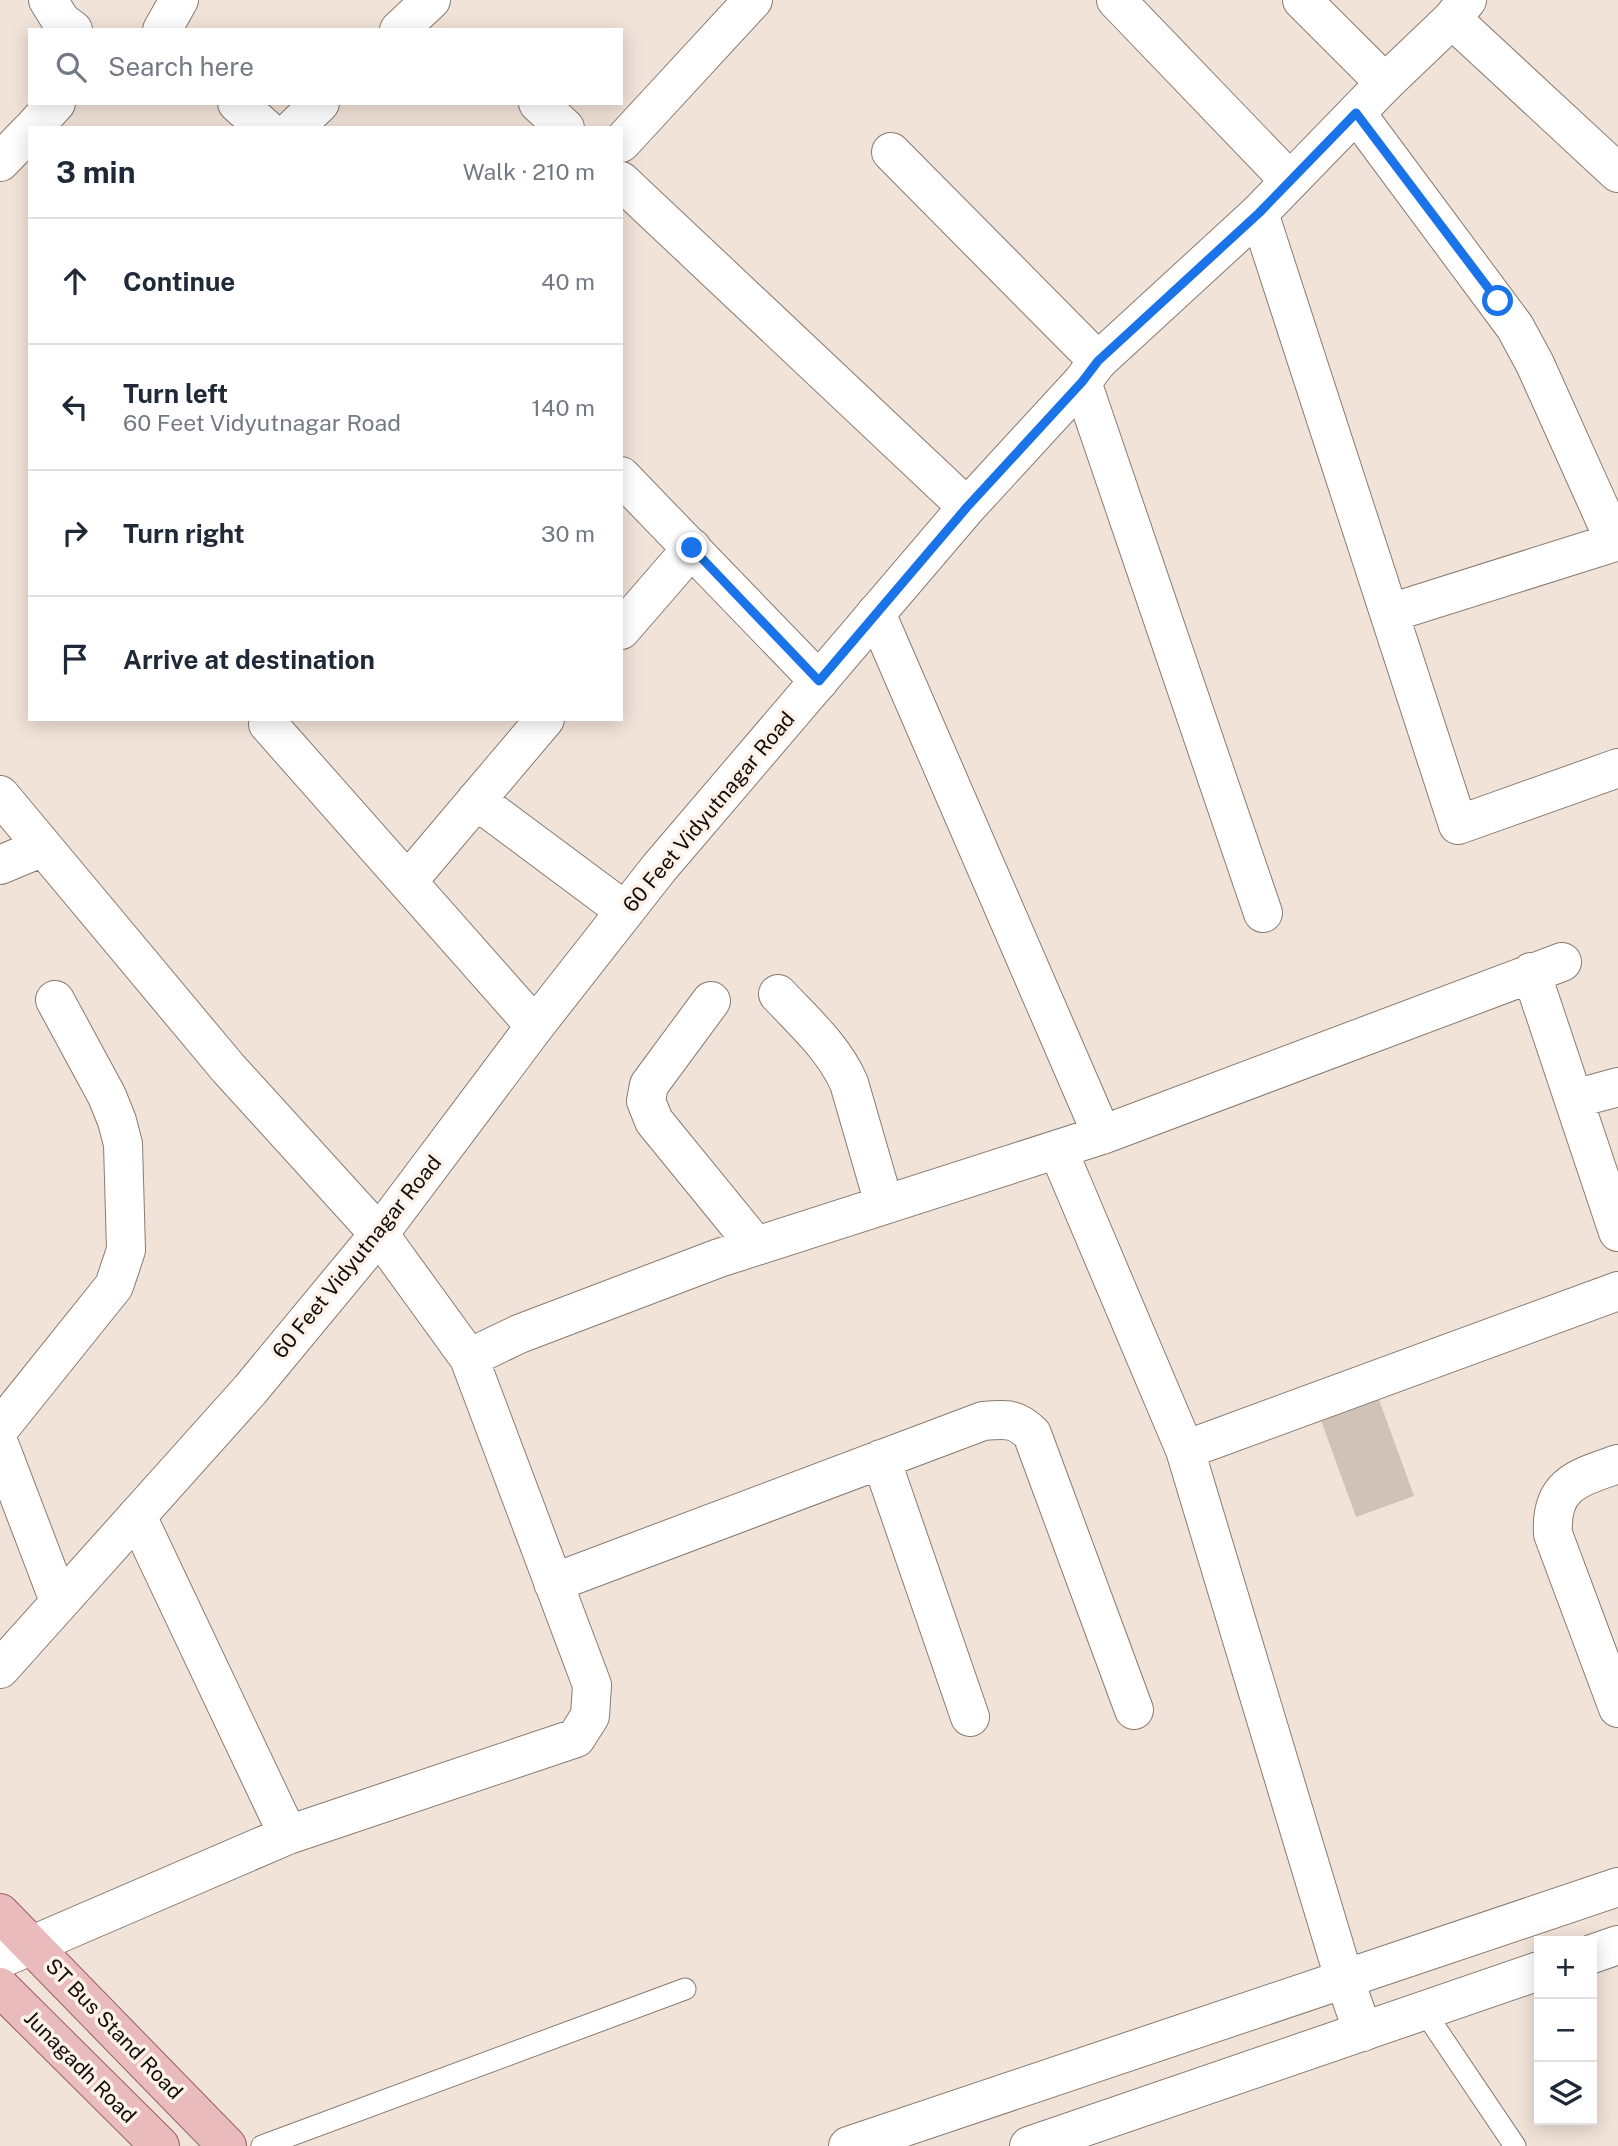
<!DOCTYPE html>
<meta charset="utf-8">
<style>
:root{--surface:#fff;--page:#f6f6f7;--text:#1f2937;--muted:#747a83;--line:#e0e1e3}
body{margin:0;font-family:"Public Sans",sans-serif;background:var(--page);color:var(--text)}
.controls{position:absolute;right:21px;bottom:21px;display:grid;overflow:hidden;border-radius:0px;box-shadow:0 4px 18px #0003}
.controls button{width:63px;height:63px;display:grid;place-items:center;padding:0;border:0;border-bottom:2px solid var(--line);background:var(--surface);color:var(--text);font:35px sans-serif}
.stop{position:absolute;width:21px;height:21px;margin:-16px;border:5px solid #1a73e8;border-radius:50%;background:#fff}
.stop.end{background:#1a73e8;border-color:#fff;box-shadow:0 2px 7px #0008}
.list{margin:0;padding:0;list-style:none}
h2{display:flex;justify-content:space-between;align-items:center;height:91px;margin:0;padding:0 28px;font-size:30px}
h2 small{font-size:23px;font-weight:400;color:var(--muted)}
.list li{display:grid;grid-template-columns:46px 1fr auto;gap:21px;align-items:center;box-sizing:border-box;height:126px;padding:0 28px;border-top:2px solid var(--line)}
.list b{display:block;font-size:26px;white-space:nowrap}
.list p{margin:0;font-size:23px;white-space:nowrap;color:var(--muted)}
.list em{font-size:23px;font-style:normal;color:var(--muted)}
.icon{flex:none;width:38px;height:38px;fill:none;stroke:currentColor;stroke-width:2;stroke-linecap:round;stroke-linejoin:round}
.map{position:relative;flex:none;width:1618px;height:2146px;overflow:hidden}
.search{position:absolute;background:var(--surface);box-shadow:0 4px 18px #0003;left:28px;top:28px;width:595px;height:77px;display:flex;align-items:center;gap:18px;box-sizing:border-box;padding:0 24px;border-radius:0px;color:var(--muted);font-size:26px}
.panel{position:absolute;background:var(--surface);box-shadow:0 4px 18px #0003;left:28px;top:126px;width:595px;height:595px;border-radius:0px}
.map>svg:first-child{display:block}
.building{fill:#d1c2b7}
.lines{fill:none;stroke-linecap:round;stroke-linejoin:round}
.service-casing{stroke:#897b71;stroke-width:23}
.minor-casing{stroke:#897b71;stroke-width:40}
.tertiary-casing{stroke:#897b71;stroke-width:40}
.primary-casing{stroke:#956162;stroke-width:40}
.service{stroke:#fff;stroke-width:21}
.minor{stroke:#fff;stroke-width:38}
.tertiary{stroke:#fff;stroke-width:38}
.primary{stroke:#e9bbbd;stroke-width:38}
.route{stroke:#1a73e8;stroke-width:9}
.labels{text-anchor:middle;stroke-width:7;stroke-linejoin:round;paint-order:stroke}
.street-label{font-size:21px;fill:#130e0b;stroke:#fdf1e8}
</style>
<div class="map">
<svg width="1618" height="2146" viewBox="0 0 1618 2146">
<rect width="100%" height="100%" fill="#f2e3d8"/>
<path class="building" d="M1377,1394L1414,1496L1356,1517L1319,1415Z"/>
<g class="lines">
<defs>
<path id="service" d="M1424,2011L1515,2146
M262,2146L685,1989"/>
<path id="minor" d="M48,0L61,21L73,30
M1116,0L1290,181
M1302,0L1385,83
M1452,19L1618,173
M162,30L179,0
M399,30L431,0
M237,103L265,128
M538,103L565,128
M1356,113L1515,327L1535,364L1615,542
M33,128L56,103
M294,128L320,103
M621,143L753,0
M891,152L1098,361
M0,162L30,131
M621,181L967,507
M1259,213L1458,825L1618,768
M1082,382L1263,913
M621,476L819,681
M876,613L1102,1135
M1390,613L1618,541
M621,630L692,548
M268,724L535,1026
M0,795L228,1068L379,1234L469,1358L592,1685L590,1716L576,1738L288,1835L0,1959
M476,800L625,911
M0,865L43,847
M408,881L545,719
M1531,972L1618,1232
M778,994C804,1022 833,1047 849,1083L884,1204
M711,1001L649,1085L646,1101L654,1121L756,1246
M1574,1099L1618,1087
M1058,1150L1185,1450L1344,1978L1363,2032
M469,1358L519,1334L719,1258L1102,1135L1562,962
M0,1428L114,1286L126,1250L123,1144L117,1121L107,1096L55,1000
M0,1446L59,1601
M1185,1450L1618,1291
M881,1459L970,1717
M1618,1464C1578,1478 1550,1484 1553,1534L1618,1708
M137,1516L288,1835
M553,1583L983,1421C1006,1419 1016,1418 1032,1434L1134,1710"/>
<path id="tertiary" d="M0,1669L250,1390L379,1234L535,1026L659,868L967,507L1082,382L1098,361L1259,213L1385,83L1452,19L1467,0
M1592,1954L1618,1945
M848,2146L1618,1887
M1029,2146L1539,1971"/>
<path id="primary" d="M0,1913L227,2146
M0,1987L160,2146"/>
</defs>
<use href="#service" class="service-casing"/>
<use href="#minor" class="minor-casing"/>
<use href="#tertiary" class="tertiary-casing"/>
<use href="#primary" class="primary-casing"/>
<use href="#service" class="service"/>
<use href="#minor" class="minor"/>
<use href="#tertiary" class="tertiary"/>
<use href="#primary" class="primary"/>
</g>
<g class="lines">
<path class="route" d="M692,548L819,681L967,507L1082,382L1098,361L1259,213L1356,113L1498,301"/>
</g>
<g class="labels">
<g class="street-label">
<text transform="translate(709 812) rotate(-50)" y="7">60 Feet Vidyutnagar Road</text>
<text transform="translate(357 1257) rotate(-51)" y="7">60 Feet Vidyutnagar Road</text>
<text transform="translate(114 2029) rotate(46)" y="7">ST Bus Stand Road</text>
<text transform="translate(80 2067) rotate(45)" y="7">Junagadh Road</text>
</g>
</g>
</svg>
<div class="controls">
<button>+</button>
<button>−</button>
<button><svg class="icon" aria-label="layers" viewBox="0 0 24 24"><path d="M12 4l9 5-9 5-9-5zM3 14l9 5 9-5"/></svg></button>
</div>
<div class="stop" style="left:1498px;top:301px"></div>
<div class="stop end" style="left:692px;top:548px"></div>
<div class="search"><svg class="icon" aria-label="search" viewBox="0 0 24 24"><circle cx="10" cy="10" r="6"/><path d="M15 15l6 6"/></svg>Search here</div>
<section class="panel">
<h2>3 min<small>Walk · 210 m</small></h2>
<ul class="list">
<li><svg class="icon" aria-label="ahead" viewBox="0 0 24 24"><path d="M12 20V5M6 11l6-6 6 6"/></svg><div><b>Continue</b></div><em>40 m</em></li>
<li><svg class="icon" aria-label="left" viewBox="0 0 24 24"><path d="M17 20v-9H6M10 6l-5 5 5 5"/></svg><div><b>Turn left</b><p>60 Feet Vidyutnagar Road</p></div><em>140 m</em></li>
<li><svg class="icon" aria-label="right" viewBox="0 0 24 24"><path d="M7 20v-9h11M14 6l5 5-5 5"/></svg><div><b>Turn right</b></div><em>30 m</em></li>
<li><svg class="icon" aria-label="arrive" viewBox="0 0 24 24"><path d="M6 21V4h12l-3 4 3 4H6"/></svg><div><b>Arrive at destination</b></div></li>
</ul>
</section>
</div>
